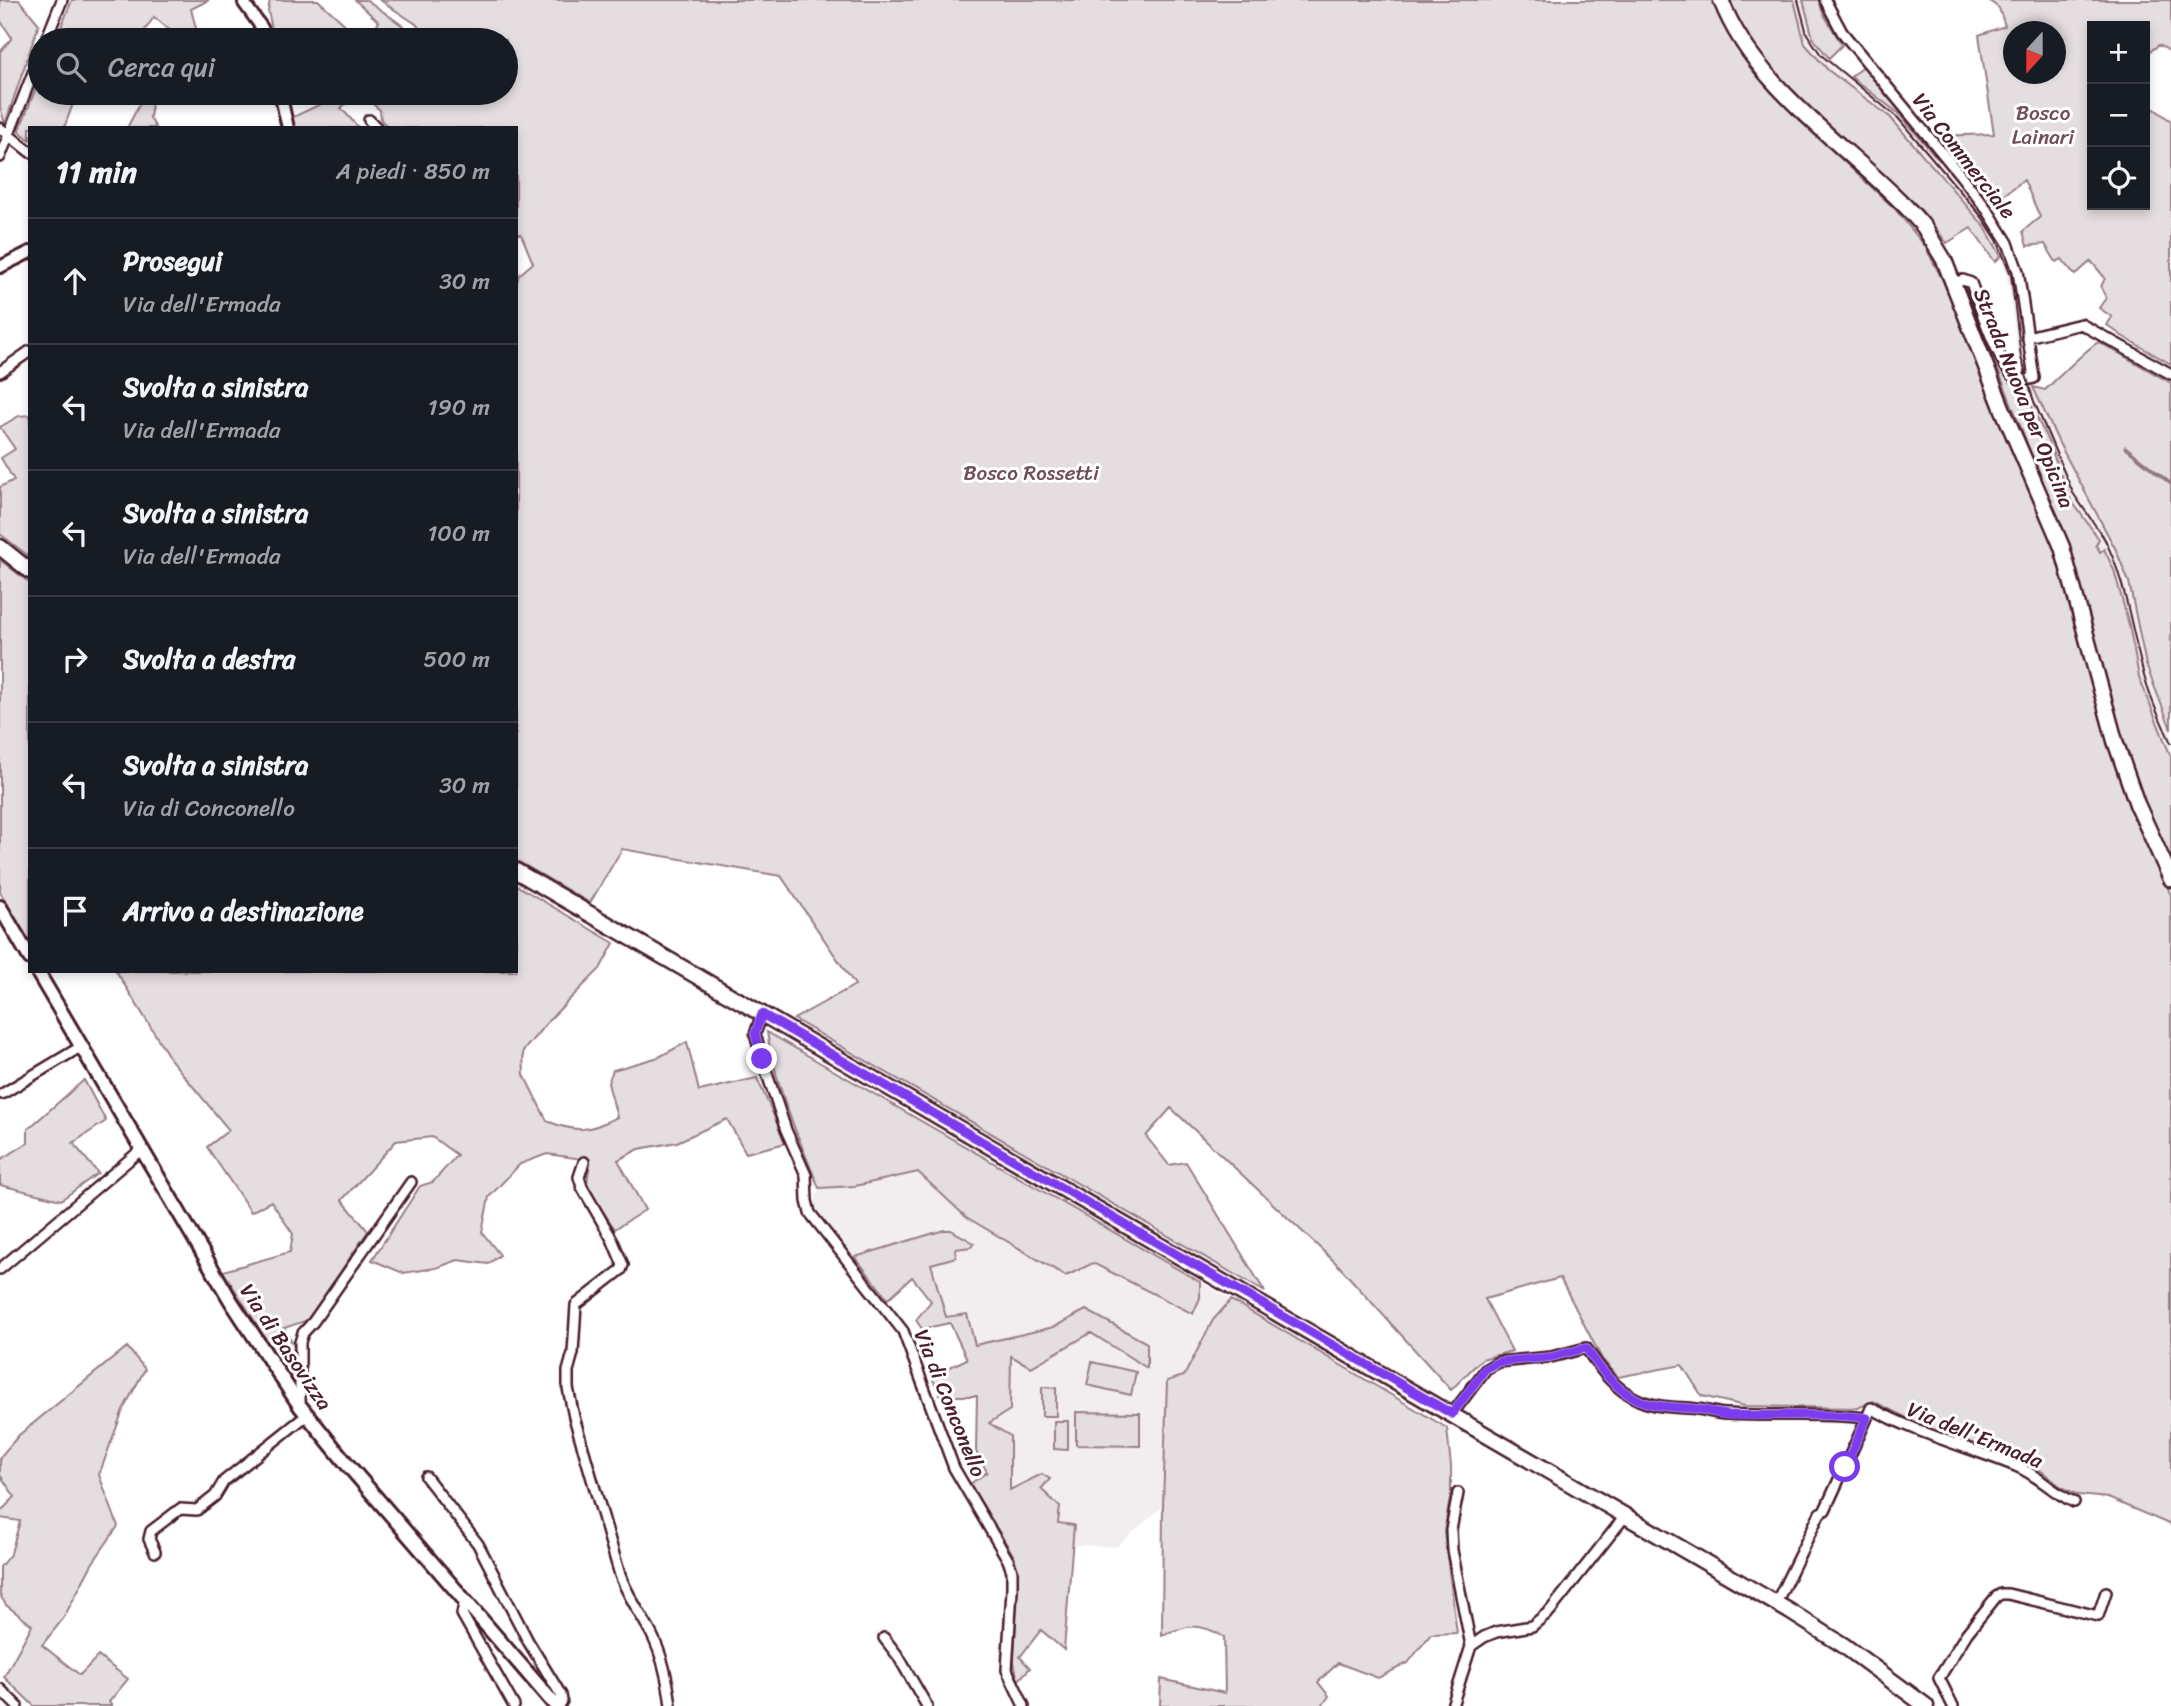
<!DOCTYPE html>
<html lang="it">
<meta charset="utf-8">
<style>
:root{--surface:#171b24;--page:#20242c;--text:#f1f3f6;--muted:#9ea1a6;--line:#363941}
body{margin:0;font-family:Sriracha,sans-serif;background:var(--page);color:var(--text)}
.controls{position:absolute;right:21px;top:21px;display:grid;overflow:hidden;border-radius:0px;box-shadow:0 4px 10px #0003}
.controls button{width:63px;height:63px;display:grid;place-items:center;padding:0;border:0;border-bottom:2px solid var(--line);background:var(--surface);color:var(--text);font:35px sans-serif}
.compass{position:absolute;left:2003px;top:21px;width:63px;height:63px;border-radius:50%;background:var(--surface);box-shadow:0 4px 10px #0003;rotate:201deg}
.stop{position:absolute;width:21px;height:21px;margin:-16px;border:5px solid #7c3aed;border-radius:50%;background:#fff}
.stop.end{background:#7c3aed;border-color:#fff;box-shadow:0 2px 7px #0008}
.list{margin:0;padding:0;list-style:none}
h2{display:flex;justify-content:space-between;align-items:center;height:91px;margin:0;padding:0 28px;font-size:30px}
h2 small{font-size:23px;font-weight:400;color:var(--muted)}
.list li{display:grid;grid-template-columns:46px 1fr auto;gap:21px;align-items:center;box-sizing:border-box;height:126px;padding:0 28px;border-top:2px solid var(--line)}
.list b{display:block;font-size:26px;white-space:nowrap}
.list p{margin:0;font-size:23px;white-space:nowrap;color:var(--muted)}
.list em{font-size:23px;font-style:normal;color:var(--muted)}
.icon{flex:none;width:38px;height:38px;fill:none;stroke:currentColor;stroke-width:2;stroke-linecap:round;stroke-linejoin:round}
.map{position:relative;flex:none;width:2171px;height:1706px;overflow:hidden}
.search{position:absolute;background:var(--surface);box-shadow:0 4px 10px #0003;left:28px;top:28px;width:490px;height:77px;display:flex;align-items:center;gap:18px;box-sizing:border-box;padding:0 24px;border-radius:38px;color:var(--muted);font-size:26px}
.panel{position:absolute;background:var(--surface);box-shadow:0 4px 10px #0003;left:28px;top:126px;width:490px;height:847px;border-radius:0px}
.map>svg:first-child{display:block}
.built{fill:#f2eeef}
.green{fill:#e5dee0;stroke:#987e86;stroke-width:2;fill-rule:evenodd}
.lines{fill:none;stroke-linecap:round;stroke-linejoin:round}
.stream{stroke:#91787e;stroke-width:3.5}
.minor-casing{stroke:#4a1f2b;stroke-width:14}
.tertiary-casing{stroke:#4a1f2b;stroke-width:16}
.secondary-casing{stroke:#4a1f2b;stroke-width:18}
.primary-casing{stroke:#4a1f2b;stroke-width:19}
.minor{stroke:#fff;stroke-width:9}
.tertiary{stroke:#fff;stroke-width:10}
.secondary{stroke:#fff;stroke-width:12}
.primary{stroke:#fff;stroke-width:14}
.tram{stroke:#4a1f2b;stroke-width:2}
.route{stroke:#7c3aed;stroke-width:9}
.labels{text-anchor:middle;stroke-width:6;stroke-linejoin:round;paint-order:stroke}
.park-label{font-size:21px;fill:#714f58;stroke:#fff}
.street-label{font-size:21px;fill:#4a1f2b;stroke:#fff}
</style>
<div class="map">
<svg width="2171" height="1706" viewBox="0 0 2171 1706">
<rect width="100%" height="100%" fill="#fff"/>
<filter id="ink" filterUnits="userSpaceOnUse"><feTurbulence type="fractalNoise" baseFrequency=".0143" numOctaves="2"/><feDisplacementMap in="SourceGraphic" scale="14" xChannelSelector="R" yChannelSelector="G"/><feConvolveMatrix kernelMatrix="1 2 1 2 8 2 1 2 1" color-interpolation-filters="sRGB"/></filter>
<g filter="url(#ink)">
<path class="built" d="M1794,0H1803L1813,38L1834,64L1898,114L1989,220L2005,246L2015,273L2028,365H2019L2009,286L2001,256L1860,92L1828,70L1805,44Z
M2033,387L2059,443L2116,550L2129,582L2146,665L2171,729V757L2139,677L2129,625L2104,549L2101,553L2096,545L2098,539L2071,500L2061,475L2055,478L2051,469L2057,465L2054,455L2037,419L2025,389Z
M918,1172L966,1217L1093,1263L1193,1314L1200,1298V1282L1231,1300L1213,1320L1184,1376L1167,1381L1163,1506L1116,1547L1072,1545L1074,1525L1058,1523L1041,1488L1050,1479L1034,1477L1010,1491V1436L989,1423L1010,1409L1011,1355L1031,1367L1091,1333L1146,1367V1343L1086,1310L1054,1327L975,1345L946,1318L931,1264L955,1257L954,1249L971,1247L944,1230L855,1257L821,1220L814,1204L819,1188L855,1186Z"/>
<path class="green" d="M0,0H19L39,24L5,124L0,107V52L12,38L0,20Z
M72,0H209L191,9L199,40H182L154,17L138,40H56Z
M270,0H318L362,40H303L288,31L272,29L268,11Z
M355,0H367L403,26L399,38L401,40H368L379,22Z
M380,0H1713L1731,35L1757,72L1803,123L1896,210L1925,246L1954,302L1984,384L2044,519L2064,575L2087,667L2112,755L2133,813L2171,895V1525L2108,1498L2078,1495L2060,1486L2035,1466L1927,1428L1873,1401L1858,1408L1745,1406L1702,1396L1682,1365L1618,1377L1602,1359L1560,1278L1485,1299L1512,1351L1482,1359L1451,1390L1338,1265L1171,1108L1146,1136L1169,1165L1186,1162L1265,1292L794,1019L855,985L781,876L622,849L590,903L516,860V285L519,275L533,263L521,234H516V128H389L381,120L380,110L360,93H506V40H429L416,24Z
M1729,0H1794L1805,44L1828,70L1890,117L1985,227L2001,256L1995,262L1971,228L1947,243C1938,232 1930,219 1920,209C1859,147 1760,82 1729,0Z
M1803,0H1820L1822,11L1842,45L1829,58L1813,38Z
M1988,0H2171V52L2159,45L2145,55V26H2092V205H2145V102L2171,121V364L2122,336L2107,325L2112,317L2099,308L2106,298L2101,287L2105,278L2091,261L2075,275L2062,259L2056,262L2045,244L2027,246L2023,231L2040,217L2024,180L1993,203L1937,136L1994,134L1979,35L2005,26L1999,8ZM2014,32H2056V74H2014Z
M1863,66L1940,161L1898,113L1851,77Z
M40,78V93H77L64,128H30V140L19,131Z
M133,93H153L150,118L156,128H127L140,103Z
M338,93H358L341,108L359,128H294L293,117L338,96Z
M1965,286C1981,312 1993,382 2025,388C2033,415 2050,439 2057,466L2052,469L2055,477L2061,475L2071,500L2099,539L2096,545L2100,552L2104,549L2114,570L2129,625L2139,677L2171,757V860L2149,813L2118,731L2068,547Z
M2099,342L2171,383V729L2146,665L2129,582L2116,550L2059,443L2033,387L2045,390C2055,381 2090,345 2099,342Z
M30,415V557L0,534V487L14,480L1,458L15,449L0,427L19,416Z
M0,560L30,583V942L0,892Z
M516,885L614,943L600,969L550,1019L523,1051L524,1075L547,1121C577,1133 588,1132 617,1117L608,1083L613,1070L659,1057L687,1042L699,1091L757,1078L786,1143L746,1153L727,1119L677,1142L639,1149L618,1160L645,1210L615,1229L596,1202L587,1184L590,1160L547,1154L520,1164L489,1197L482,1232L500,1255L488,1264L458,1260L436,1268L403,1273L372,1260L420,1186L433,1182L457,1155L432,1137L396,1141L342,1200L368,1231L308,1320L284,1328L294,1346L295,1386L223,1271L290,1252L293,1234L271,1201L251,1212L207,1147L229,1130L171,1060L116,971H516Z
M767,1032L1200,1282V1298L1193,1314L1093,1263L1066,1276L966,1217L918,1172L855,1186L819,1188C798,1137 775,1086 767,1032Z
M84,1080L106,1121L73,1143L98,1173L61,1200L0,1185V1160L28,1143V1129Z
M944,1230H951L974,1243L971,1247L955,1249L956,1257L931,1264L946,1317L967,1314L975,1345L1054,1327L1086,1310L1147,1343V1368L1091,1333L1031,1367L1011,1356L1010,1410L989,1423L1010,1436V1490L1042,1474L1050,1479L1041,1489L1060,1507L1058,1523L1074,1525L1064,1650L1041,1630L1020,1657L1030,1668L1018,1681L1014,1662L1017,1589L1015,1558L970,1484L987,1472L976,1452L977,1396H941L931,1376L967,1359L950,1323L922,1329L916,1320L931,1301L912,1277L888,1299L855,1257Z
M1231,1300L1447,1428L1451,1466V1493L1444,1532L1457,1633L1431,1634L1408,1663L1378,1678L1338,1663L1318,1682L1329,1696L1322,1706H1160L1161,1679L1225,1693L1224,1637C1199,1622 1187,1625 1162,1635L1163,1506L1167,1381L1184,1376L1213,1320Z
M127,1347L145,1369L123,1410L99,1475L118,1526L92,1564L63,1619L42,1645L80,1675L98,1656L128,1679L109,1702L112,1706H34L4,1677L32,1625L6,1605L0,1595V1567L11,1553L20,1521L0,1518V1512L15,1497L0,1475V1457L19,1435Z
M1092,1362L1136,1372L1131,1395L1087,1385Z
M1042,1387L1056,1388V1416H1042Z
M1076,1412L1140,1413V1446L1076,1445Z
M1054,1421H1068V1450L1054,1449Z"/>
<g class="lines">
<path class="stream" d="M2125,447L2171,484"/>
<defs>
<path id="minor" d="M1825,0L1842,32L1961,176L1988,211L2008,243L2018,271L2034,378C2028,380 2023,381 2017,379C2001,372 1978,301 1971,283L1963,280L1954,283
M46,40L62,0
M369,120L377,128
M0,128L30,152
M0,157L40,55
M2027,337L2081,324L2171,374
M0,372L30,351
M762,1014L755,1034L762,1059L786,1130L806,1175L807,1201L810,1213L903,1331L954,1468L1008,1560L1012,1571V1590L1007,1670L1024,1706
M2,1094L82,1046
M584,1162L579,1177L582,1187L612,1239L623,1265L621,1270L576,1305L573,1353L568,1371V1388L574,1417L620,1575C628,1596 640,1613 651,1633C663,1656 668,1680 671,1706
M0,1269L142,1149
M300,1406V1342L303,1333L313,1322L411,1182
M1452,1414L1486,1369L1498,1362L1551,1357L1586,1348C1600,1369 1615,1390 1639,1400C1657,1408 1678,1407 1697,1409C1707,1410 1717,1414 1728,1414C1774,1417 1820,1412 1867,1418L1871,1408C1918,1434 1969,1447 2018,1467C2039,1476 2053,1493 2074,1502
M426,1477L478,1544L528,1641L561,1695L562,1701L559,1706
M155,1552L149,1539L151,1531L180,1509L197,1510L215,1496L224,1481L307,1415
M465,1600L462,1614L514,1706
M1776,1603L1820,1513L1825,1510L1867,1418
M884,1638L898,1656L927,1706
M1471,1646L1484,1637L1496,1632L1532,1626L1550,1611L1626,1515
M0,1689L17,1706
M1452,1706L1471,1646L1452,1550L1451,1530L1458,1493
M1953,1706L1939,1678L1967,1633L1996,1597L2001,1594H2008L2098,1616L2106,1592"/>
<path id="tertiary" d="M247,0L244,3L262,28L267,40
M280,93L288,128
M0,267L30,252"/>
<path id="secondary" d="M0,907L30,958
M37,971L231,1301L300,1406L347,1464L556,1706"/>
<path id="primary" d="M1721,0C1753,86 1848,146 1909,210L1924,227L1944,260L2003,410L2062,547L2115,741L2137,804L2171,879
M0,547L30,571
M516,871L1789,1611L1843,1645L1926,1706"/>
</defs>
<use href="#minor" class="minor-casing"/>
<use href="#tertiary" class="tertiary-casing"/>
<use href="#secondary" class="secondary-casing"/>
<use href="#primary" class="primary-casing"/>
<use href="#minor" class="minor"/>
<use href="#tertiary" class="tertiary"/>
<use href="#secondary" class="secondary"/>
<use href="#primary" class="primary"/>
<path class="tram" d="M1798,0L1807,34L1821,55L1898,118L1982,217L1997,240L2011,275L2021,357L2033,399L2073,493L2106,541
M2102,534C2125,577 2130,622 2142,668C2148,694 2160,719 2171,743"/>
</g>
</g>
<g class="lines" filter="url(#ink)">
<path class="route" d="M762,1059L755,1034L762,1014L1452,1414L1486,1368L1498,1362L1551,1357L1586,1348C1600,1369 1615,1390 1639,1400C1656,1408 1678,1407 1697,1409C1707,1410 1717,1414 1728,1415C1774,1417 1820,1412 1867,1418L1845,1467"/>
</g>
<g class="labels">
<g class="park-label">
<text x="2043" y="120">Bosco<tspan x="2043" dy="24">Lainari</tspan></text>
<text x="1031" y="480">Bosco Rossetti</text>
</g>
<g class="street-label">
<text transform="translate(1964 156) rotate(52)" y="7">Via Commerciale</text>
<text transform="translate(2024 398) rotate(68)" y="7">Strada Nuova per Opicina</text>
<text transform="translate(286 1347) rotate(56)" y="7">Via di Basovizza</text>
<text transform="translate(950 1403) rotate(68)" y="7">Via di Conconello</text>
<text transform="translate(1975 1435) rotate(22)" y="7">Via dell'Ermada</text>
</g>
</g>
</svg>
<div class="controls">
<button>+</button>
<button>−</button>
<button><svg class="icon" aria-label="locate" viewBox="0 0 24 24"><circle cx="12" cy="12" r="6"/><path d="M12 2v4M12 18v4M2 12h4M18 12h4"/></svg></button>
</div>
<svg class="compass" viewBox="-18 -18 36 36"><path d="M0-13l5 13h-10z" fill="#e53935"/><path d="M0 13l5-13h-10z" fill="#9ea1a6"/></svg>
<div class="stop" style="left:1845px;top:1467px"></div>
<div class="stop end" style="left:762px;top:1059px"></div>
<div class="search"><svg class="icon" aria-label="search" viewBox="0 0 24 24"><circle cx="10" cy="10" r="6"/><path d="M15 15l6 6"/></svg>Cerca qui</div>
<section class="panel">
<h2>11 min<small>A piedi · 850 m</small></h2>
<ul class="list">
<li><svg class="icon" aria-label="ahead" viewBox="0 0 24 24"><path d="M12 20V5M6 11l6-6 6 6"/></svg><div><b>Prosegui</b><p>Via dell'Ermada</p></div><em>30 m</em></li>
<li><svg class="icon" aria-label="left" viewBox="0 0 24 24"><path d="M17 20v-9H6M10 6l-5 5 5 5"/></svg><div><b>Svolta a sinistra</b><p>Via dell'Ermada</p></div><em>190 m</em></li>
<li><svg class="icon" aria-label="left" viewBox="0 0 24 24"><path d="M17 20v-9H6M10 6l-5 5 5 5"/></svg><div><b>Svolta a sinistra</b><p>Via dell'Ermada</p></div><em>100 m</em></li>
<li><svg class="icon" aria-label="right" viewBox="0 0 24 24"><path d="M7 20v-9h11M14 6l5 5-5 5"/></svg><div><b>Svolta a destra</b></div><em>500 m</em></li>
<li><svg class="icon" aria-label="left" viewBox="0 0 24 24"><path d="M17 20v-9H6M10 6l-5 5 5 5"/></svg><div><b>Svolta a sinistra</b><p>Via di Conconello</p></div><em>30 m</em></li>
<li><svg class="icon" aria-label="arrive" viewBox="0 0 24 24"><path d="M6 21V4h12l-3 4 3 4H6"/></svg><div><b>Arrivo a destinazione</b></div></li>
</ul>
</section>
</div>
